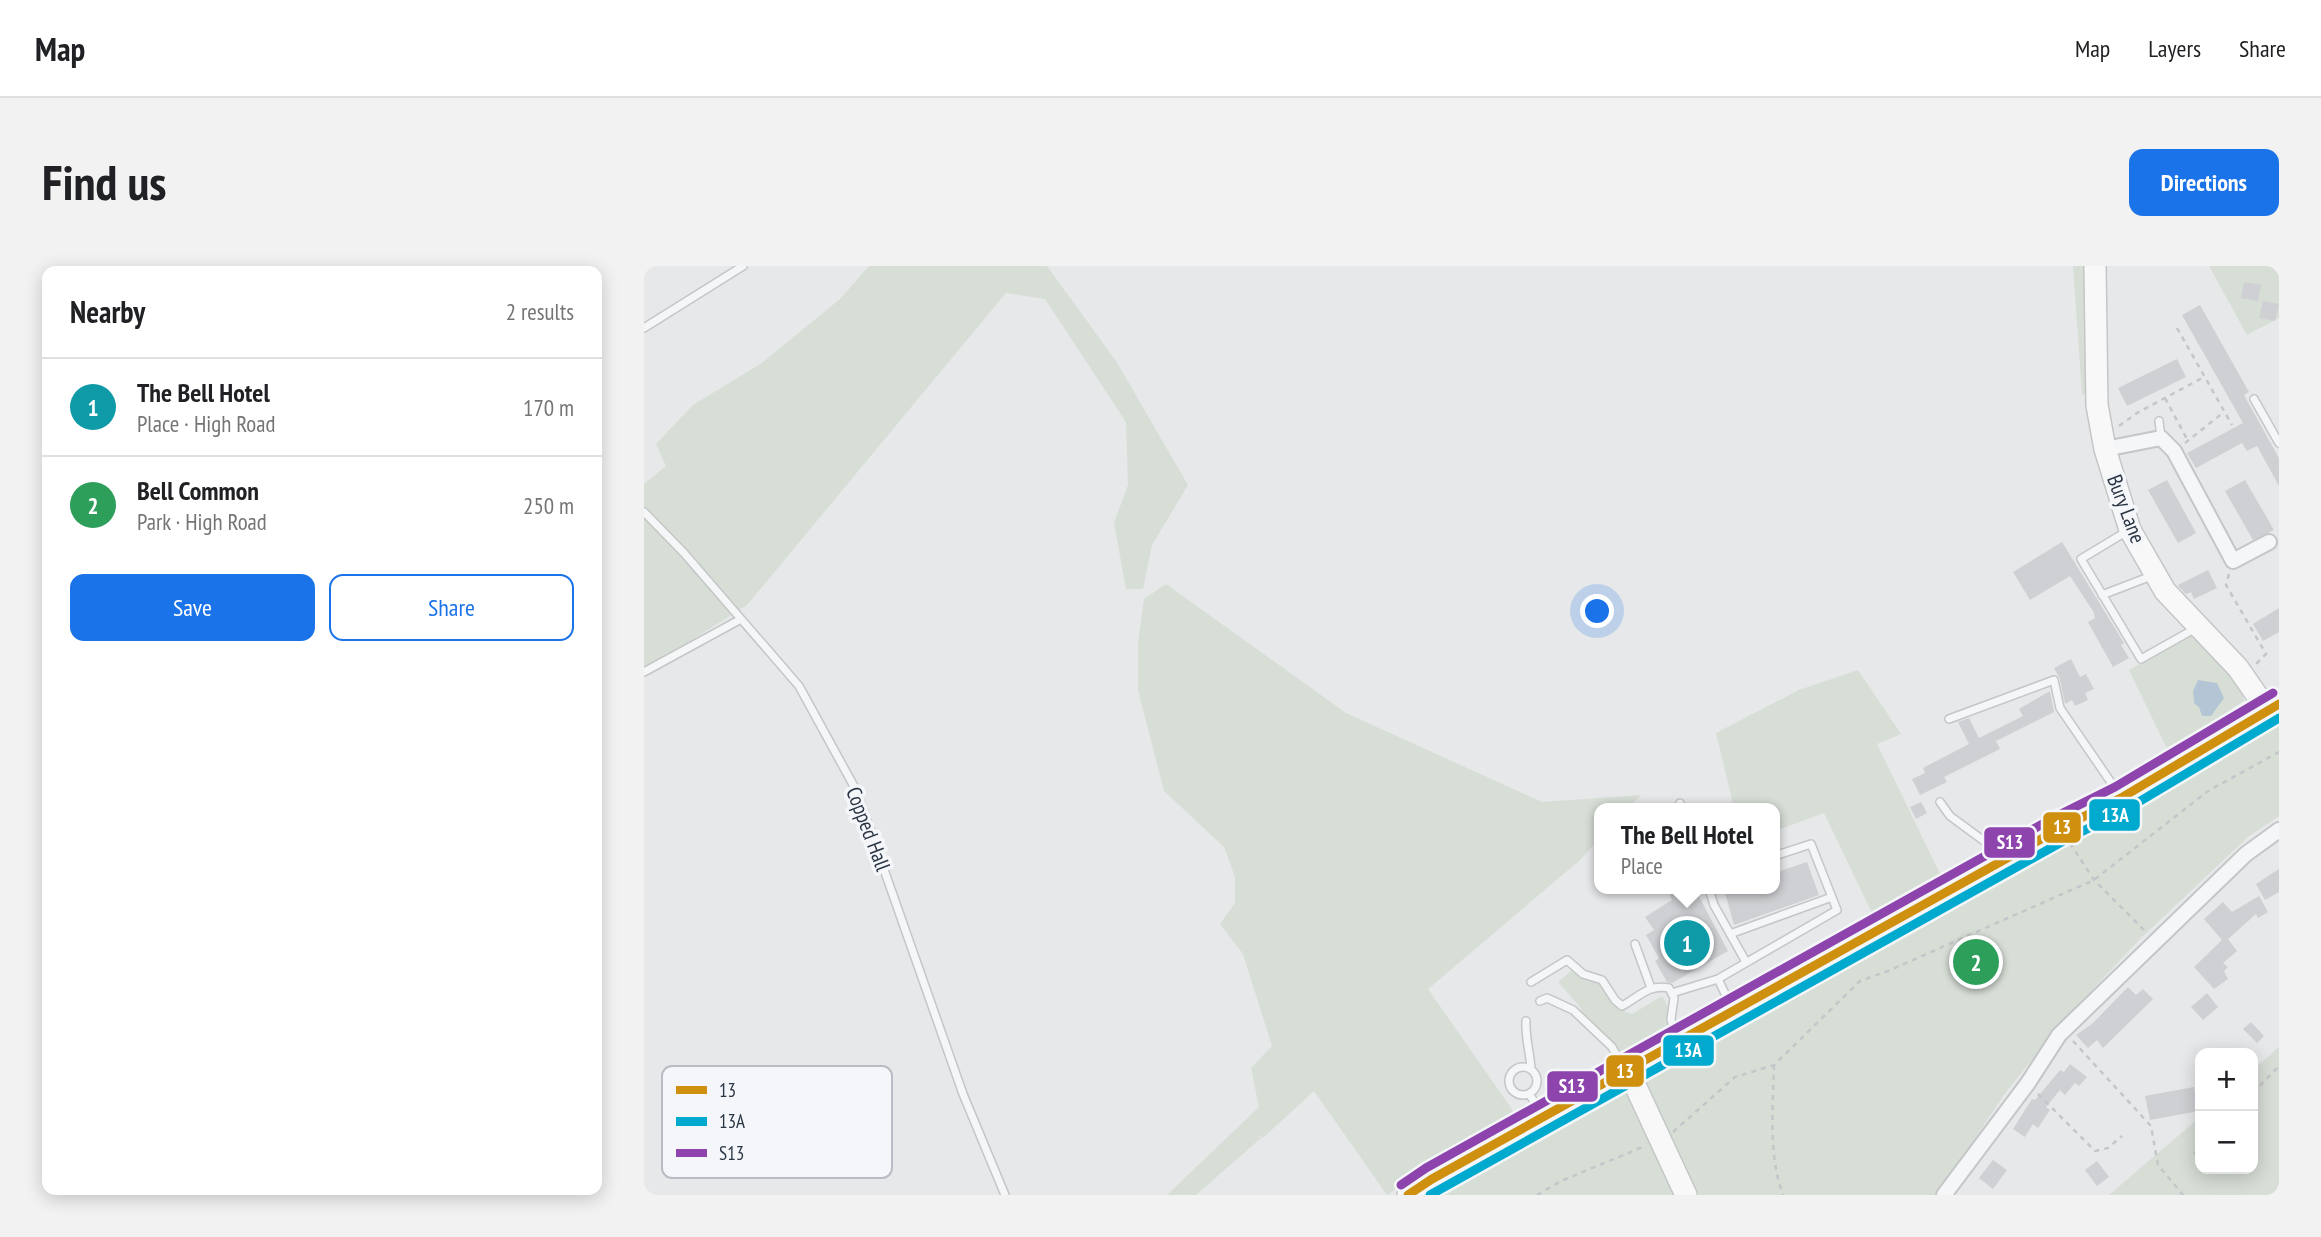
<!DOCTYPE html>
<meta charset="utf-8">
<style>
:root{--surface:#fff;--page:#f2f2f2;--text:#202124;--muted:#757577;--line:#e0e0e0;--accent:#1a73e8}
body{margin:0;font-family:"PT Sans Narrow",sans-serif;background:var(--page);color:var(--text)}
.controls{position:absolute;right:21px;bottom:21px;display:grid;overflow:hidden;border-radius:14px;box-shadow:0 4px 18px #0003}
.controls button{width:63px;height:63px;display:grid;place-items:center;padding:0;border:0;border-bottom:2px solid var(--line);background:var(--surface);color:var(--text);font:35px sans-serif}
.you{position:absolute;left:954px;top:346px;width:24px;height:24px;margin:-18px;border:5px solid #fff;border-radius:50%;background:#1a73e8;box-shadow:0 0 0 10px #1a73e833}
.badge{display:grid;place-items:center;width:46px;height:46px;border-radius:50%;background:var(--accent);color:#fff;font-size:23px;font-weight:700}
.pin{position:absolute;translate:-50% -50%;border:4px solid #fff;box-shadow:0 2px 7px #0006}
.popup{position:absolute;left:950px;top:537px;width:186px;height:91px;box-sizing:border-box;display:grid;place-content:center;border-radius:14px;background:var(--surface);filter:drop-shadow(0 2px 5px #0005);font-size:23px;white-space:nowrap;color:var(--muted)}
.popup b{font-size:26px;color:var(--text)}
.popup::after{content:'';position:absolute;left:50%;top:100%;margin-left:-14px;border:14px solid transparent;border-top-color:var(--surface)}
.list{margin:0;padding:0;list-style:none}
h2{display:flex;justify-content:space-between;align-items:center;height:91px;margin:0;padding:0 28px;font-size:30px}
h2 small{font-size:23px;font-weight:400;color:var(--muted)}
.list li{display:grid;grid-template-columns:46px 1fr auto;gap:21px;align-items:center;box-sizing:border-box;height:98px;padding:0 28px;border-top:2px solid var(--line)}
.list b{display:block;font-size:26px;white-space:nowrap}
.list p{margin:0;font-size:23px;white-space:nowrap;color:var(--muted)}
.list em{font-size:23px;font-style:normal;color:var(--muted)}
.actions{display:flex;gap:14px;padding:21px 28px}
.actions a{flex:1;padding:16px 0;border:2px solid var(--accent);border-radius:14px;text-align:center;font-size:24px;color:var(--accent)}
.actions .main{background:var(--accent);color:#fff}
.map{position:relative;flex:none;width:1635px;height:929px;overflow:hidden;border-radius:14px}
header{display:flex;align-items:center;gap:42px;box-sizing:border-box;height:98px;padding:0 35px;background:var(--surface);border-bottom:2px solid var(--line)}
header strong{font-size:33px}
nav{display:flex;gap:38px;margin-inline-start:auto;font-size:24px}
.intro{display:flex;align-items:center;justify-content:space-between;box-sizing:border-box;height:168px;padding:0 42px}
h1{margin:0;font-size:49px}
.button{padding:18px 32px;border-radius:14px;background:var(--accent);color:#fff;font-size:24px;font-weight:700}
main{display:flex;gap:42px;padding:0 42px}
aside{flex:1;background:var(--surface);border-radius:14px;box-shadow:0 4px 18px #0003}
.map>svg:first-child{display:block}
.green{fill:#d7ded6}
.water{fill:#b4c6d5}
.building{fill:#ced0d3}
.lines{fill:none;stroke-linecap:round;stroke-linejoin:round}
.lane-casing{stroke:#c4c6c8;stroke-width:10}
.street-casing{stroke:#c4c6c8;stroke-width:18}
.secondary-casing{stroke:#c4c6c8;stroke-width:24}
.path{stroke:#c4c6c9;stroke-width:2.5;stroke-dasharray:5 5;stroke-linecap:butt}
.lane{stroke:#f5f6f7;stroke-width:7}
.street{stroke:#f5f6f7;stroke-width:14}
.secondary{stroke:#f8f8f8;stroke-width:21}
.bus-1-casing{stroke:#f4f6f9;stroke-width:14}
.bus-2-casing{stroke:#f4f6f9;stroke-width:14}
.bus-3-casing{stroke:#f4f6f9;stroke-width:14}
.bus-1{stroke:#ce900e;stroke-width:9}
.bus-2{stroke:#00a9ce;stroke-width:9}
.bus-3{stroke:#8e44ad;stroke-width:9}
.labels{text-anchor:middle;stroke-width:7;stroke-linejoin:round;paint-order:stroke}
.street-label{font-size:21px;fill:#2b3645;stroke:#f4f6f9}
.key{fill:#f4f6f9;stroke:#b8bcc3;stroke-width:2}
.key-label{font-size:19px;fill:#2b3645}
.line-badge{stroke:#f4f6f9;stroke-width:2.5}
.badge-label{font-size:19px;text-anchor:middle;font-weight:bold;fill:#fff}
</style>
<header>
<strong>Map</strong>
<nav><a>Map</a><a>Layers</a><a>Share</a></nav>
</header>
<div class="intro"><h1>Find us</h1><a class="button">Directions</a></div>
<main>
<aside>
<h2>Nearby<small>2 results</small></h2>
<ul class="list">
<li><span class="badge" style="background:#0f9aa8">1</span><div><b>The Bell Hotel</b><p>Place · High Road</p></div><em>170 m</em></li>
<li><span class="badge" style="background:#2e9e5b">2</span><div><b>Bell Common</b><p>Park · High Road</p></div><em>250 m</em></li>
</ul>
<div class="actions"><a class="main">Save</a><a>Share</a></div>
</aside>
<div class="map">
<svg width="1635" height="929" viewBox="0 0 1635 929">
<rect width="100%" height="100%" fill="#e6e8ea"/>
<path class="green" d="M225,0H403L472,95L544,219L508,279L499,323H482L470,257L484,219L482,156L401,33L362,27L103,339L0,404V218L22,200L12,178L49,139L118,97L196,33Z
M1429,0H1444L1443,130L1438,128Z
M1565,0H1635V52L1603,69Z
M522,318L702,447L898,536L997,529L985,542H956L955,573L935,595L784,723L874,852L794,895L743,929L670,825L619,872L610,867L617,872L552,929H523L615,841L607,802L628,780L599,688L576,658L591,637V611L580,581L520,525L494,424V378L500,333Z
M1549,368C1569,388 1593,407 1600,435L1589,442L1586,452L1526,489L1485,404Z
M1214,404L1257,468L1233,478L1298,612L1229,649L1180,547L1131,565L1130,542H1090L1072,467L1155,424Z
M1635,448V550L1604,571L1496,673L1420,754L1362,826L1293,929H1050L994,811L1151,719Z
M928,704C937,712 949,713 958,721C970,730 972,744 988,748L1018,730L1027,746V763L981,791L939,748L936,741L914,716Z
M1635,781V929H1465L1556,851V903H1609V804Z
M977,815L1032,929H789Z"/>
<path class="water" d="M1554,414L1573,417L1580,432L1567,450H1558L1555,441L1550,437L1549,425Z"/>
<path class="building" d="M1600,16L1617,19L1614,35L1597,32Z
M1619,35L1635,38L1631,55L1615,52Z
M1556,39L1605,126L1600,129L1635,192V220L1613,180L1603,185L1598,177L1552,202L1543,187L1599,157L1538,49Z
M1533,93L1542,111L1483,140L1474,122Z
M1523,214L1552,267L1534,277L1504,224Z
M1601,214L1630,264L1609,274L1581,225Z
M1418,276L1480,377L1477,379L1485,392L1469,401L1444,356L1451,352L1449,345L1426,310L1386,334L1369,306Z
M1564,304L1573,322L1550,333L1547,326L1542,328L1535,321L1534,319Z
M1635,342V366L1619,375L1609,358Z
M1427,393L1436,411L1442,408L1450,423L1441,427L1444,434L1431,440L1428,434L1421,438L1416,413L1410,402Z
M1406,425L1410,446L1352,475L1356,483L1300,511L1303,516L1276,529L1268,513L1281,507L1279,502L1325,478L1314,456L1325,452L1335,472L1379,450L1375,443Z
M1277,536L1283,547L1272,553L1266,541Z
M1163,596L1175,629L1090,659L1080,623H1130V607Z
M1635,603V626L1621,634L1612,618Z
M1024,623H1051L1084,685L1028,717L1023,716L1011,695L1015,692L1002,669L1010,664L1001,651L1028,634Z
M1615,630L1624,646L1614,652L1612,648L1584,673L1593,685L1579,697L1584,701L1580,705L1584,713L1570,723L1550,701L1578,674L1560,653L1579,636L1588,646Z
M1484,721L1492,729L1499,723L1509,733L1459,782L1453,774L1444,782L1432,769L1448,758Z
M1563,727L1574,741L1559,754L1547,741Z
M1607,756L1620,770L1613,777L1599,763Z
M1426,798L1443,811L1435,820L1431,817L1421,829L1416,824L1402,841L1406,844L1394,862L1389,858L1381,871L1369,863L1388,833L1391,834L1416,804L1420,806Z
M1550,821L1555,845L1506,854L1501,830Z
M1349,894L1363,904L1349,923L1335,912Z
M1453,895L1465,911L1453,920L1441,904Z"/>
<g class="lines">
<defs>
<path id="lane" d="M0,62L99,0
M1610,133L1635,177
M1515,155L1517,171
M0,246L40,287L155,420L212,524L319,828L361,929
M1485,264L1437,293L1497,393L1552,362
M1458,329L1510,309
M0,406L97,353
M1305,453L1410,414L1416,442L1477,531
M1296,536L1306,550L1359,589
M1036,537L1038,542
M1065,623L1070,639L1102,696
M1086,668L1188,631
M991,678L1007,722
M887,716L923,694L939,708L958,714L971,734L978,740C995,731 1004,718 1025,722L1030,732L1027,753L1032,775
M1028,727L1074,713
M896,735L903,732L929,744L968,781L980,803
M1088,742L1074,713L1193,644L1167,578L1130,590
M882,755C881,771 886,786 887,803
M865 815a14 14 0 1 1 28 0a14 14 0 1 1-28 0Z
M885,828L898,847"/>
<path id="street" d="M1461,183L1517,172L1530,185L1589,295L1625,276
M1300,929L1384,817L1415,769L1602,588L1635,564"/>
<path id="secondary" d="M1451,0L1453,139L1461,183L1486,264L1521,325L1594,402L1623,444
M984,804L1042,929
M764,929L788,913L1417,562L1477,532L1635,438"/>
</defs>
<use href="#lane" class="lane-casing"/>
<use href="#street" class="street-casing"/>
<use href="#secondary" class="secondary-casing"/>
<path class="path" d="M1533,62L1588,159
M1521,132L1544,175
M1475,160L1493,147L1560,111
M1541,177L1580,146
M1585,308L1582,319L1622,388L1612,398
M1426,577L1450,614L1503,667
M1429,775L1507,860L1514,899L1539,929
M1130,799C1129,841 1124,889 1139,929
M1609,827L1635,800
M1394,828L1451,885L1464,882L1478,870
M1029,866L1091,811L1130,799L1216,715L1244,705L1450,614L1564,525L1635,486
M1550,888L1556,882
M893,929L917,915L1001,880"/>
<use href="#lane" class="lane"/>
<use href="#street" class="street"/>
<use href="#secondary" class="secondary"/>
<defs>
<path id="bus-1" d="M764,929L788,913L1417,562L1477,532L1635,438"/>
<path id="bus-2" d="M786,929L1423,573L1483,543L1635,452"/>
<path id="bus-3" d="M757,919L782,902L1411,551L1471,521L1629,427"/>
</defs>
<use href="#bus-1" class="bus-1-casing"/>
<use href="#bus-2" class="bus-2-casing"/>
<use href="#bus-3" class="bus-3-casing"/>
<use href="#bus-1" class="bus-1"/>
<use href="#bus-2" class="bus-2"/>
<use href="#bus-3" class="bus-3"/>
</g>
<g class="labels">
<g class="street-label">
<text transform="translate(1482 243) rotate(69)" y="7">Bury Lane</text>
<text transform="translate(224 563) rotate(69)" y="7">Copped Hall</text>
</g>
</g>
<rect x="18" y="800" width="230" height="112" rx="10" class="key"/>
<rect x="32" y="820" width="31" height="8" fill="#ce900e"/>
<rect x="32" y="851" width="31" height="9" fill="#00a9ce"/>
<rect x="32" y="883" width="31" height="8" fill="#8e44ad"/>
<g class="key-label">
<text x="75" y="831">13</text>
<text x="75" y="862">13A</text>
<text x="75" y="894">S13</text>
</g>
<g class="line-badge">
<rect x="1444" y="532" width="53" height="34" rx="7" fill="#00a9ce"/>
<rect x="1398" y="545" width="40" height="33" rx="7" fill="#ce900e"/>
<rect x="1339" y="560" width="53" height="33" rx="7" fill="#8e44ad"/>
<rect x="1018" y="768" width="53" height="33" rx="7" fill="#00a9ce"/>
<rect x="961" y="788" width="40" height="34" rx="7" fill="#ce900e"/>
<rect x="902" y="804" width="53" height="33" rx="7" fill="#8e44ad"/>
</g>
<g class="badge-label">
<text x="1471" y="556">13A</text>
<text x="1418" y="568">13</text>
<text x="1366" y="583">S13</text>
<text x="1044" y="791">13A</text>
<text x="981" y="812">13</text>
<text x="928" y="827">S13</text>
</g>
</svg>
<div class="controls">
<button>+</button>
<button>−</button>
</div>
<div class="you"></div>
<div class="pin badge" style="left:1043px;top:677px;background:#0f9aa8">1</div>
<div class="popup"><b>The Bell Hotel</b>Place</div>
<div class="pin badge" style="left:1332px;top:696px;background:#2e9e5b">2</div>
</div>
</main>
